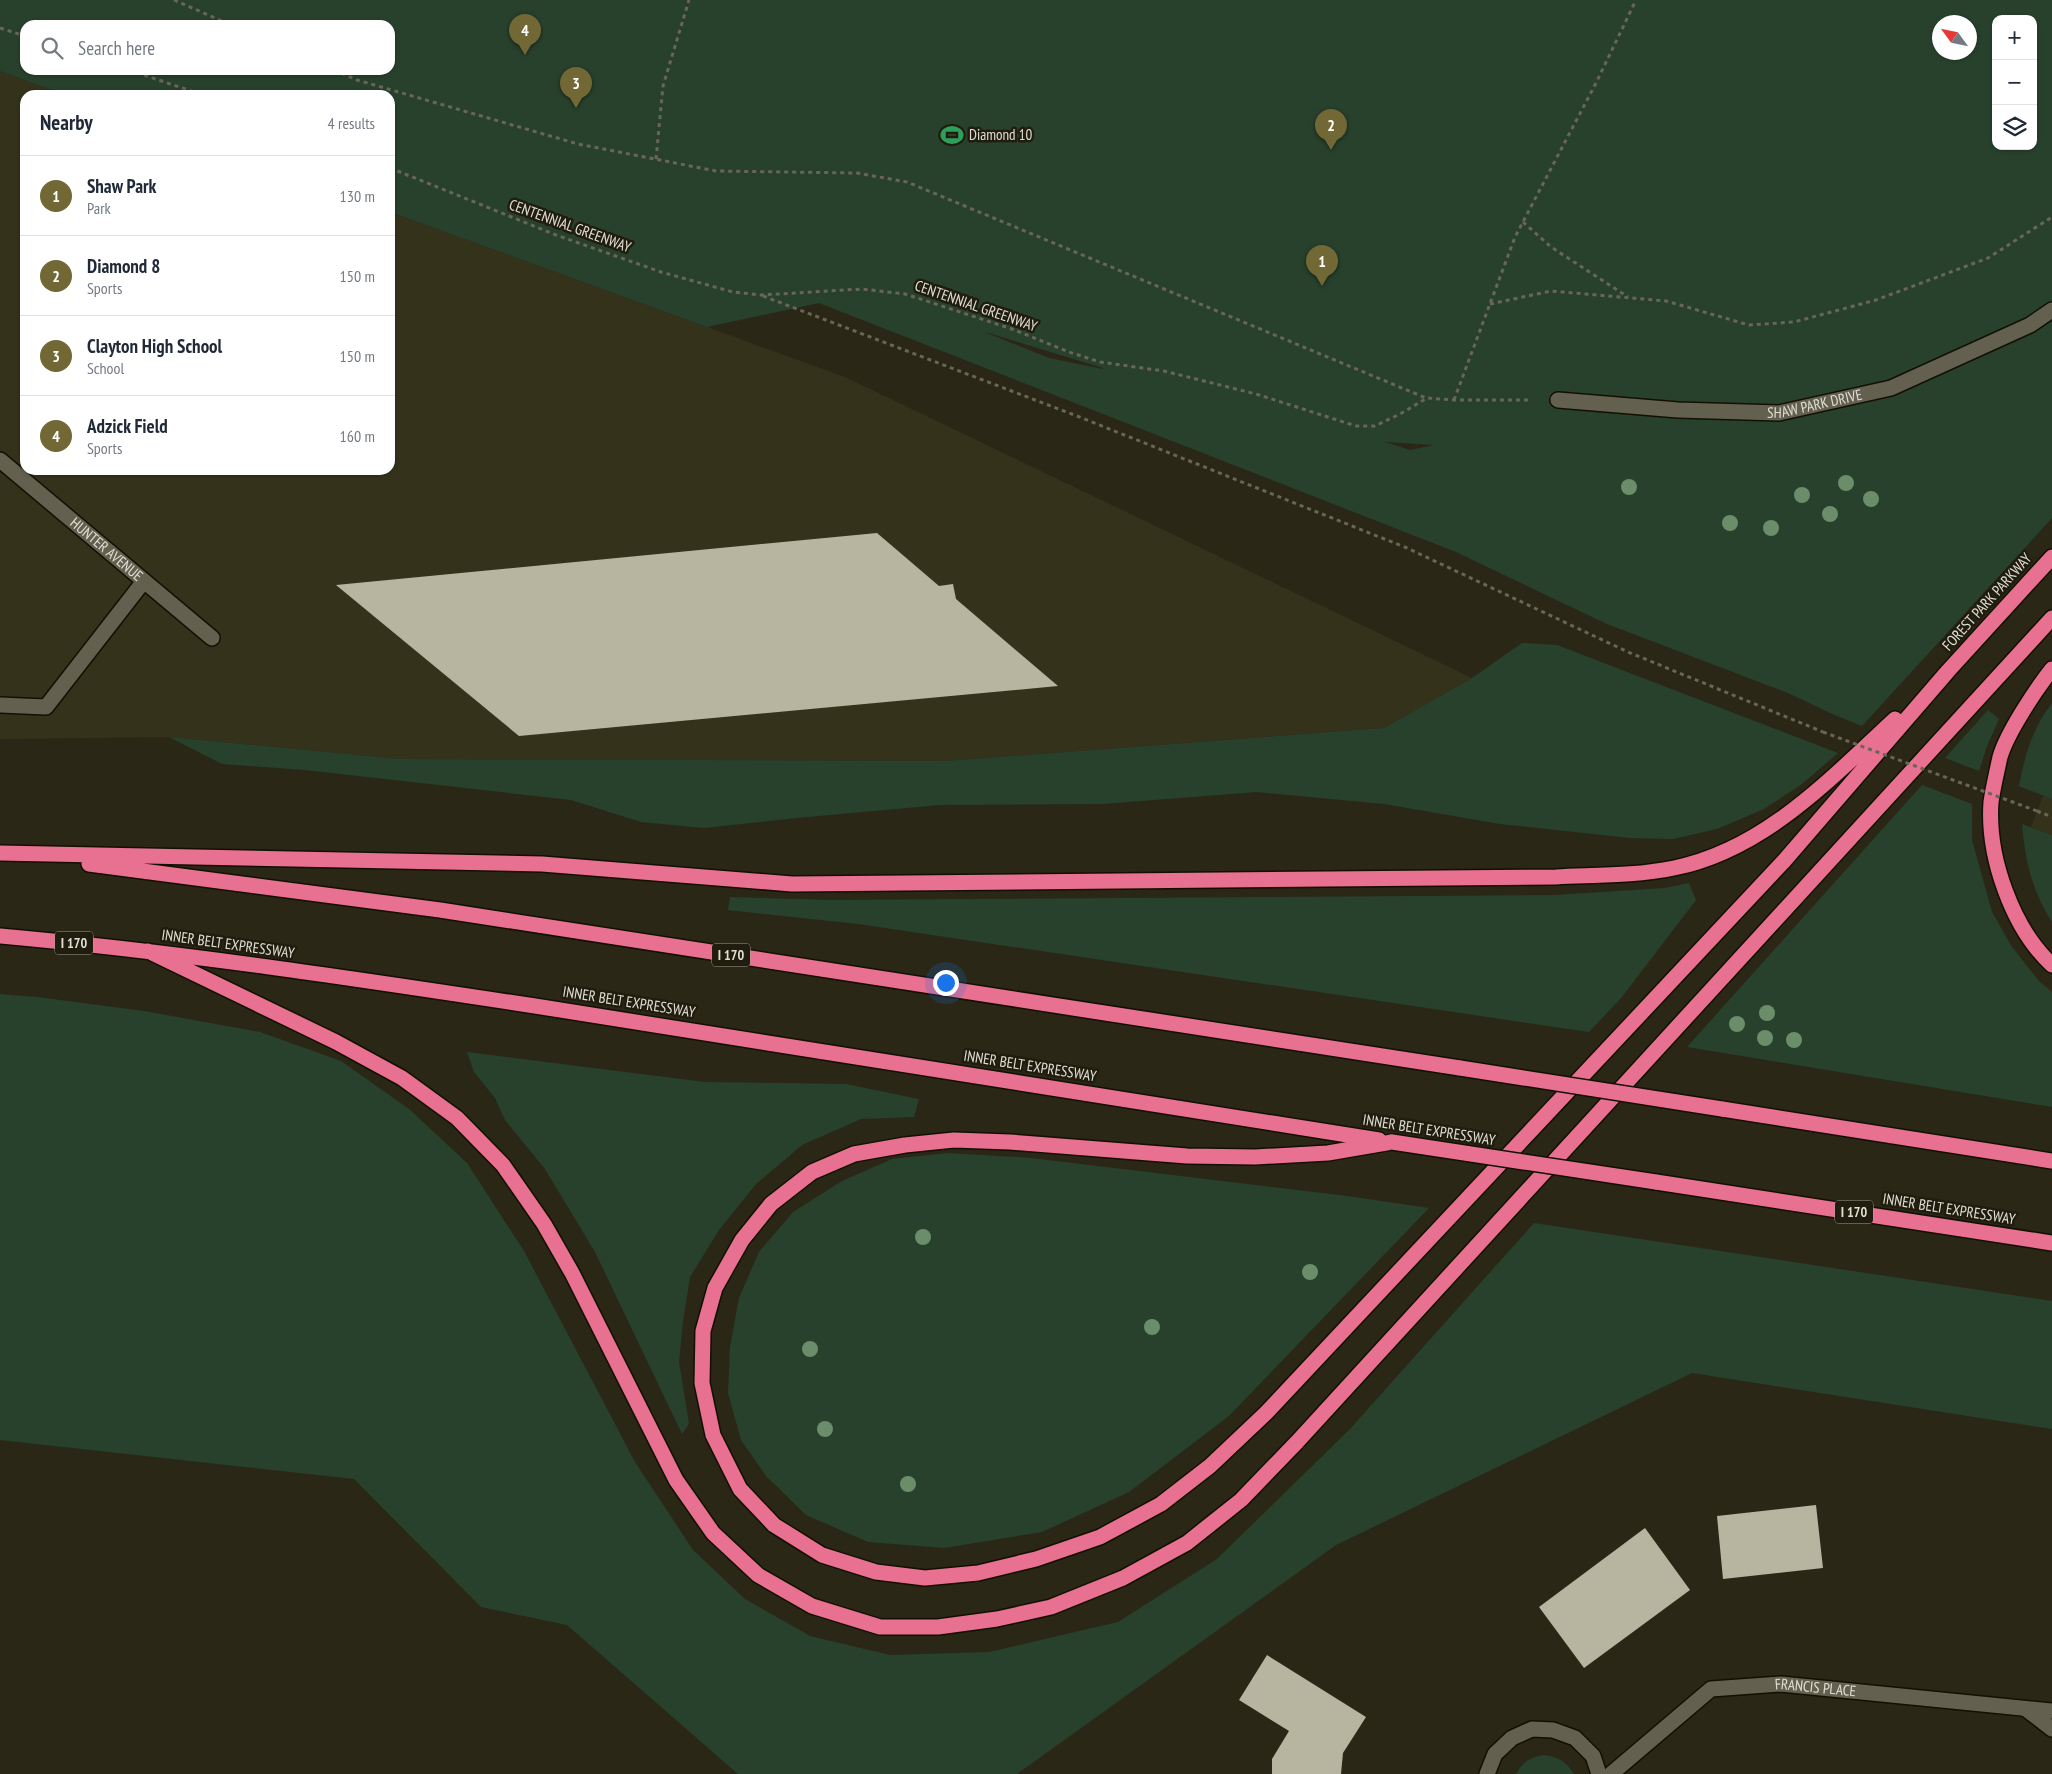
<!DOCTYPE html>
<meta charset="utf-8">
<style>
:root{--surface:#fff;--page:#f6f6f7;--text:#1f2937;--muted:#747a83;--line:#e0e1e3;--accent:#726836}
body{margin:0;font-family:"PT Sans Narrow",sans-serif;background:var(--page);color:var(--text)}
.controls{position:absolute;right:15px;top:15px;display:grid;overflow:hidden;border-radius:10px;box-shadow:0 1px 4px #0004}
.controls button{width:45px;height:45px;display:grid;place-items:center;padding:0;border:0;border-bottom:1px solid var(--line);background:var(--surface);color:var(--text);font:25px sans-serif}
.compass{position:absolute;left:1932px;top:15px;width:45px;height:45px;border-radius:50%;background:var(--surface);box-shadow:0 1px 4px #0004;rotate:303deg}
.you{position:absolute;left:945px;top:982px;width:18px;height:18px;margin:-12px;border:4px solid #fff;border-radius:50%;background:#1a73e8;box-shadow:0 0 0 8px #1a73e833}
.badge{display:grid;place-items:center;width:32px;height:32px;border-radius:50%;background:var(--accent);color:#fff;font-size:16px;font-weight:700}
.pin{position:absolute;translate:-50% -41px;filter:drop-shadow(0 1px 2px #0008)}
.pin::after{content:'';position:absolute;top:26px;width:18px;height:15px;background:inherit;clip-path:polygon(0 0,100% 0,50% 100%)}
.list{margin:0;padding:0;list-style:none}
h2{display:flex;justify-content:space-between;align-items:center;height:65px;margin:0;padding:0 20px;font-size:21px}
h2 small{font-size:16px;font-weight:400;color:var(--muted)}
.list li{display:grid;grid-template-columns:32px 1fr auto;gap:15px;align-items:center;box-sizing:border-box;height:80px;padding:0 20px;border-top:1px solid var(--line)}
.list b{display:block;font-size:19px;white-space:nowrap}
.list p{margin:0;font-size:16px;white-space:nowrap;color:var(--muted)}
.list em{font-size:16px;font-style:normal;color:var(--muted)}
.icon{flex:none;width:28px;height:28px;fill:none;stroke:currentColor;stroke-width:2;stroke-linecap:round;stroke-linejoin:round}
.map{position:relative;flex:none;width:2052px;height:1774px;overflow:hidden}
.search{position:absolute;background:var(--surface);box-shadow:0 1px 4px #0004;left:20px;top:20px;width:375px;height:55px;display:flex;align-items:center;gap:12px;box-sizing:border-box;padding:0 18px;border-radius:15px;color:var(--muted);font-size:19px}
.panel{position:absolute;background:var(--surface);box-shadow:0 1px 4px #0004;left:20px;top:90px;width:375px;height:385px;border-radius:15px}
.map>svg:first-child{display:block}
.built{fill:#35321c}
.green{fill:#28412d;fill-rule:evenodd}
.building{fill:#b7b4a0}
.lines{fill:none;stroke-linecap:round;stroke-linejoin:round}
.minor-casing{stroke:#131003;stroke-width:18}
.highway-casing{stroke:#131003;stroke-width:18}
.path{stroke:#696658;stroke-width:3;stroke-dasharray:4 4;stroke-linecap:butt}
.minor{stroke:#63604f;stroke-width:15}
.highway{stroke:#e87090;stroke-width:15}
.highway-bridge-casing{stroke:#131003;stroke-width:18;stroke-linecap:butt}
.path-bridge{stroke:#696658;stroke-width:3;stroke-dasharray:4 4;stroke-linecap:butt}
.highway-bridge{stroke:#e87090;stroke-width:15}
.tree{fill:#6b8d6a}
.labels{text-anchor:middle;stroke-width:5;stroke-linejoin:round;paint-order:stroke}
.shield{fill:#201d0e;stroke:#a6a499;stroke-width:1}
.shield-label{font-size:14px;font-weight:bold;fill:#e0ded4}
.poi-label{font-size:15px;fill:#e0ded4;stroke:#201d0e;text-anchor:start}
.street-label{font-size:15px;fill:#e0ded4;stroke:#201d0e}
</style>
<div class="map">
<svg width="2052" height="1774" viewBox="0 0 2052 1774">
<rect width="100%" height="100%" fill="#2a2717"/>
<path class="built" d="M0,71L66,95H25V470H390V212L845,377L1472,678L1384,728L945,761L401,759L169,737L0,739Z
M2043,796L2052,799V835L2031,827Z"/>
<path class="green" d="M0,0H2052V518L1862,726L1830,713L1788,693L1607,624L1456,552L819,303L707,327L390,212V95H66L0,71ZM1996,19H2033V146H1996ZM1940,22H1970V52H1940ZM25,25H390V70H25ZM982,331L1103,368V369L1049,358ZM1385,442H1386L1434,445L1410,450Z
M1522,643L1557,645L1838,753L1802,784L1764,809L1717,829L1673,839L1630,838L1500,824L1384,804L1257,792L1103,804L940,805L797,818L704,828L641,822L571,800L305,770L222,764L169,737L401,759L945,761L1384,728L1472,678Z
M2052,703V799L2019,786C2025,755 2032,729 2052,703Z
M1988,710L1999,719L1987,746L1979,771L1945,758Z
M1922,785L1972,804V840L1992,912L2012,947L2039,981L2052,992V1107L1687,1047Z
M2022,824L2052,835V922C2032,891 2025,860 2022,824Z
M1689,883L1696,900L1622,997L1589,1032L858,924L728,910L730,897L830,900L1555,895L1665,888Z
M0,994L37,997L144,1011L260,1032L341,1061L409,1109L467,1163L524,1251L635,1462L693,1550L745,1599L810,1636L890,1655L989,1652L1118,1622L1217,1559L1350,1429L1534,1223L2052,1301V1429L1692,1373L1336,1545L1017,1774H738L567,1625L481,1607L354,1479L0,1440Z
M467,1052L705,1082L846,1084L919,1099L914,1117L861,1119L802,1145L756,1184L719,1230L690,1277L683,1321L679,1362L689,1424L682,1434L595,1252L545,1169L505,1120L495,1098L474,1072Z
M948,1153L1031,1158L1347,1196L1429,1208L1229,1416L1129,1492L1042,1532L944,1548L868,1542L806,1515L766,1476L741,1440L728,1393L730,1347L739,1298L759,1252L793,1212L842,1181L892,1159Z
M1544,1755C1558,1757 1566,1761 1574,1774H1516C1522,1762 1531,1757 1544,1755Z"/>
<path class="building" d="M877,533L939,586L953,584L956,599L1058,686L519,736L336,585Z
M1816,1505L1823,1568L1723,1579L1717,1516Z
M1645,1528L1690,1590L1584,1668L1539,1607Z
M1267,1655L1366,1717L1343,1753L1341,1774H1272V1759L1289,1731L1239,1700Z"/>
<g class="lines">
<defs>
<g id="minor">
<path id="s1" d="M1558,400L1678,410L1779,413L1891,388L2030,325L2052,310"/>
<path id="s2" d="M0,460L212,638"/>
<path d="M0,705L46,707L144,581"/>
<path d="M2026,1709L2052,1729"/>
<path d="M1487,1774L1495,1754L1512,1738L1532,1729L1553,1730L1575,1738L1593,1756L1599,1774"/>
<path id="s3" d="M1611,1774L1711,1689L1781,1684L2052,1711"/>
</g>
<path id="highway" d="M2052,669C2036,689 2007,733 2000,757C1997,771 1993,788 1991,802C1987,856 2012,928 2052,965
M0,853L542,864L792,884L1556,877C1595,875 1635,876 1674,868C1764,850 1830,779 1895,719
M89,864L440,910L1460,1068
M0,936C179,952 357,979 535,1006C816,1048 1097,1095 1379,1140
M148,951L336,1042L402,1078L457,1118L503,1165L544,1224L572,1273L676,1480L713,1533L758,1575L812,1606L880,1627H938L997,1619L1051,1607L1123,1578L1187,1543L1241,1500L1297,1442L2052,618
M1722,1109L2052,1161
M1392,1142L1328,1153L1255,1157L1187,1156L1010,1142L954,1140L905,1145L854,1154L812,1172L771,1204L742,1240L715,1288L703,1331L702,1383L713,1435L740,1489L774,1525L822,1555L876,1572L925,1578L978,1573L1036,1559L1100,1537L1161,1504L1210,1466L1266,1413L1784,861L1948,671L2052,557
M1656,1182L2052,1243"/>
</defs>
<use href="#minor" class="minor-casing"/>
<use href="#highway" class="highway-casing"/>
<path class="path" d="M174,0L231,25
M0,28L25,36
M129,70L203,95
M334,70L357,80L578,144L716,171L857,173L907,182L1426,398
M656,159L663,86L689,0
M390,168L556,235L661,272L733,292L761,295L862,289L905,294L1012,329L1069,352L1100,362L1164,371L1256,394L1356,426H1375L1400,414L1427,398L1454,400H1529
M1523,222L1551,247L1628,297
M763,296L1077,416L1407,548L1628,652L1823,732
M1490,304L1551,291L1666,301L1749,325L1794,322L1876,300L1988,258L2052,217
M1454,400L1515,237L1596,83L1636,0
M2037,811L2052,817"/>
<use href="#minor" class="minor"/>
<use href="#highway" class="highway"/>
<defs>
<path id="highway-bridge" d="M1460,1068L1722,1109
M1392,1142L1656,1182"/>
</defs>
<use href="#highway-bridge" class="highway-bridge-casing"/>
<path class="path-bridge" d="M1823,732L2037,811"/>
<use href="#highway-bridge" class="highway-bridge"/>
</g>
<g class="tree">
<circle cx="1846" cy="483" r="8"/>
<circle cx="1629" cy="487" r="8"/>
<circle cx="1802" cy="495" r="8"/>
<circle cx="1871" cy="499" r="8"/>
<circle cx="1830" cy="514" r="8"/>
<circle cx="1730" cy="523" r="8"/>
<circle cx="1771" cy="528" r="8"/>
<circle cx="1767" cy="1013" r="8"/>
<circle cx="1737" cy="1024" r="8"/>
<circle cx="1765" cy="1038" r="8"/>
<circle cx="1794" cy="1040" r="8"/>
<circle cx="923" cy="1237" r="8"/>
<circle cx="1310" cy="1272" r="8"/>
<circle cx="1152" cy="1327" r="8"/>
<circle cx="810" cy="1349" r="8"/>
<circle cx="825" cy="1429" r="8"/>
<circle cx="908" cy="1484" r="8"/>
</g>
<defs>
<symbol id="stadium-bare" viewBox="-9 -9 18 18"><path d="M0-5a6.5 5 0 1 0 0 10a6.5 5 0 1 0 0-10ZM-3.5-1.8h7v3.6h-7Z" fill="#2e9e5b" stroke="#201d0e" stroke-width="2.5" paint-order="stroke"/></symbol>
</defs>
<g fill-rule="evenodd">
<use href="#stadium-bare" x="936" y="119" width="32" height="32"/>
</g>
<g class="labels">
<g class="shield">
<rect x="55" y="931.5" width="38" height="23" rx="4"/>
<rect x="712" y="943.5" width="38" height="23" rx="4"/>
<rect x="1835" y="1200.5" width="38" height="23" rx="4"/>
</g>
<g class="shield-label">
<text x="74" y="948">I 170</text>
<text x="731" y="960">I 170</text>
<text x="1854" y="1217">I 170</text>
</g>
<g class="poi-label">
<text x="969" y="140">Diamond 10</text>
</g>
<g class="street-label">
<text transform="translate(570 226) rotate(20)" y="5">CENTENNIAL GREENWAY</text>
<text transform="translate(976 306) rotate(19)" y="5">CENTENNIAL GREENWAY</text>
<text dy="5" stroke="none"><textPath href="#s1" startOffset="258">SHAW PARK DRIVE</textPath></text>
<text dy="5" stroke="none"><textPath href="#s2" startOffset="139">HUNTER AVENUE</textPath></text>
<text transform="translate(1987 602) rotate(-48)" y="5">FOREST PARK PARKWAY</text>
<text transform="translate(228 944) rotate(8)" y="5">INNER BELT EXPRESSWAY</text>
<text transform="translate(629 1002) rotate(9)" y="5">INNER BELT EXPRESSWAY</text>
<text transform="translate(1030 1066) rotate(9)" y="5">INNER BELT EXPRESSWAY</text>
<text transform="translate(1429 1130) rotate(9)" y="5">INNER BELT EXPRESSWAY</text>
<text transform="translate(1949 1209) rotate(9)" y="5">INNER BELT EXPRESSWAY</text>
<text dy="5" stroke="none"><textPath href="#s3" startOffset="236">FRANCIS PLACE</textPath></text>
</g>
</g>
</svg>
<div class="controls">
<button>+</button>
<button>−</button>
<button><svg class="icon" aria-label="layers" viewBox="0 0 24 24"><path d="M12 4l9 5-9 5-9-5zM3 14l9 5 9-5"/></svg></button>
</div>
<svg class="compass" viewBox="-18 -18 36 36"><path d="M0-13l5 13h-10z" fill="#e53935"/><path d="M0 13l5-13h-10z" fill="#747a83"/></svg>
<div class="you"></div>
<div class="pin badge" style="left:1322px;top:286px">1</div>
<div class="pin badge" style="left:1331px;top:150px">2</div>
<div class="pin badge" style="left:576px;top:108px">3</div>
<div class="pin badge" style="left:525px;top:55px">4</div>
<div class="search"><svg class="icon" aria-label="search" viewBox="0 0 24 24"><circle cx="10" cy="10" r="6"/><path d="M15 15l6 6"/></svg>Search here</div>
<section class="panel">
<h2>Nearby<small>4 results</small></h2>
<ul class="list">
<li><span class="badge">1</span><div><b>Shaw Park</b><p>Park</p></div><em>130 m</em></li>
<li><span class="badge">2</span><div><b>Diamond 8</b><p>Sports</p></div><em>150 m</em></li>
<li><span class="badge">3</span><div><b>Clayton High School</b><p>School</p></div><em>150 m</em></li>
<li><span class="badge">4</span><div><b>Adzick Field</b><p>Sports</p></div><em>160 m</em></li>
</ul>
</section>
</div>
